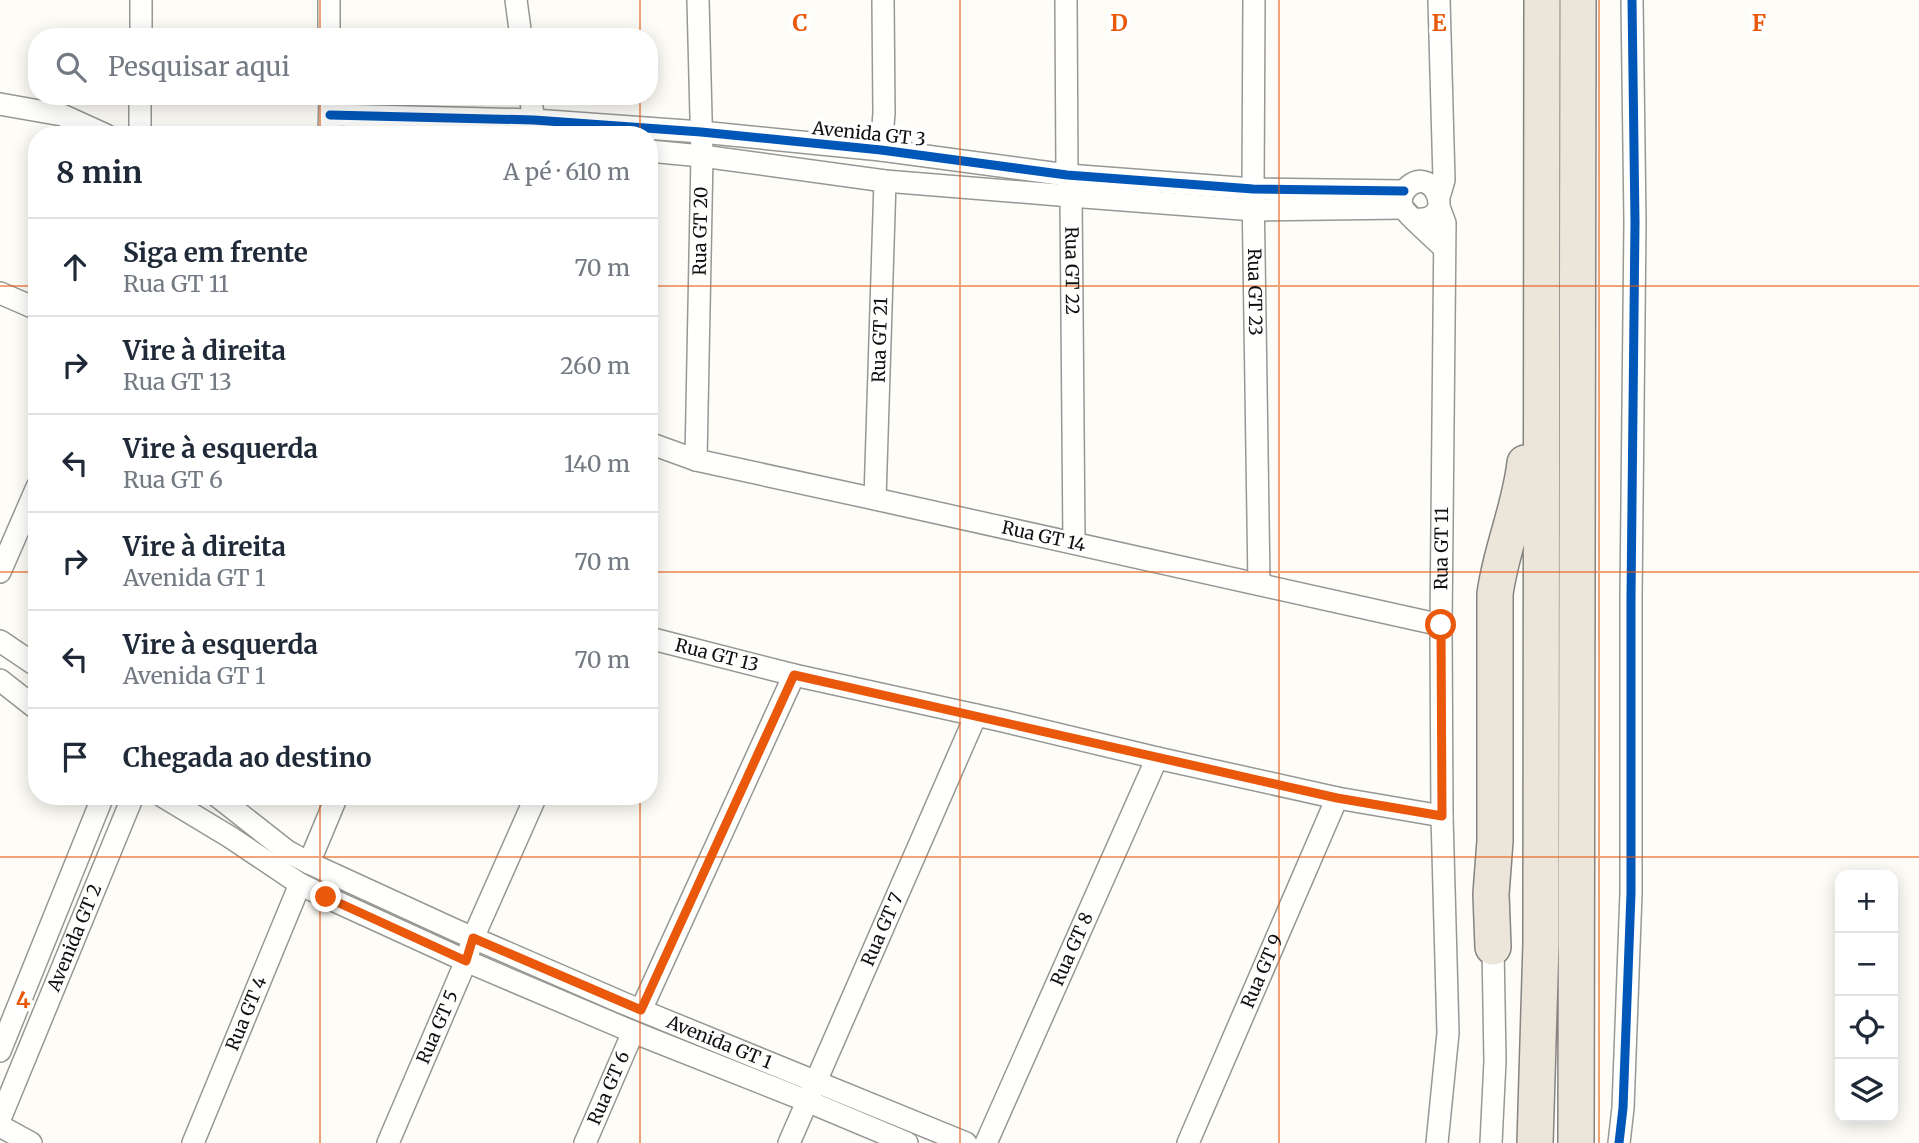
<!DOCTYPE html>
<html lang="pt">
<meta charset="utf-8">
<style>
:root{--surface:#fff;--page:#f6f6f7;--text:#1f2937;--muted:#747a83;--line:#e0e1e3}
body{margin:0;font-family:Merriweather,serif;background:var(--page);color:var(--text)}
.controls{position:absolute;right:21px;bottom:21px;display:grid;overflow:hidden;border-radius:14px;box-shadow:0 4px 18px #0003}
.controls button{width:63px;height:63px;display:grid;place-items:center;padding:0;border:0;border-bottom:2px solid var(--line);background:var(--surface);color:var(--text);font:35px sans-serif}
.stop{position:absolute;width:21px;height:21px;margin:-16px;border:5px solid #ea580c;border-radius:50%;background:#fff}
.stop.end{background:#ea580c;border-color:#fff;box-shadow:0 2px 7px #0008}
.list{margin:0;padding:0;list-style:none}
h2{display:flex;justify-content:space-between;align-items:center;height:91px;margin:0;padding:0 28px;font-size:30px}
h2 small{font-size:23px;font-weight:400;color:var(--muted)}
.list li{display:grid;grid-template-columns:46px 1fr auto;gap:21px;align-items:center;box-sizing:border-box;height:98px;padding:0 28px;border-top:2px solid var(--line)}
.list b{display:block;font-size:26px;white-space:nowrap}
.list p{margin:0;font-size:23px;white-space:nowrap;color:var(--muted)}
.list em{font-size:23px;font-style:normal;color:var(--muted)}
.icon{flex:none;width:38px;height:38px;fill:none;stroke:currentColor;stroke-width:2;stroke-linecap:round;stroke-linejoin:round}
.map{position:relative;flex:none;width:1919px;height:1143px;overflow:hidden}
.search{position:absolute;background:var(--surface);box-shadow:0 4px 18px #0003;left:28px;top:28px;width:630px;height:77px;display:flex;align-items:center;gap:18px;box-sizing:border-box;padding:0 24px;border-radius:28px;color:var(--muted);font-size:26px}
.panel{position:absolute;background:var(--surface);box-shadow:0 4px 18px #0003;left:28px;top:126px;width:630px;height:679px;border-radius:28px}
.map>svg:first-child{display:block}
.lines{fill:none;stroke-linecap:round;stroke-linejoin:round}
.minor-casing{stroke:#979795;stroke-width:24}
.trunk-casing{stroke:#858482;stroke-width:38}
.minor{stroke:#fffffe;stroke-width:21}
.trunk{stroke:#ece5da;stroke-width:35}
.cycleway-casing{stroke:#fff;stroke-width:13}
.cycleway{stroke:#0057b8;stroke-width:9}
.route{stroke:#ea580c;stroke-width:9}
.grid{fill:none;stroke:#e8590c;stroke-width:2;stroke-opacity:0.55}
.labels{text-anchor:middle;stroke-width:7;stroke-linejoin:round;paint-order:stroke}
.street-label{font-size:18px;fill:#111;stroke:#fff}
.grid-label{font-size:23px;text-anchor:middle;font-weight:bold;fill:#e8590c;stroke:#fff;stroke-width:7;stroke-linejoin:round;paint-order:stroke}
</style>
<div class="map">
<svg width="1919" height="1143" viewBox="0 0 1919 1143">
<rect width="100%" height="100%" fill="#fdfcf7"/>
<g class="lines">
<defs>
<g id="minor">
<path d="M329,0V37"/>
<path d="M516,0L521,37"/>
<path id="s1" d="M1066,0L1067,175L1071,196L1074,543"/>
<path id="s2" d="M1254,0L1253,189L1259,584"/>
<path d="M1439,0L1444,180L1439,197"/>
<path d="M141,37V0"/>
<path d="M530,96L534,120"/>
<path d="M0,104L62,115L106,135"/>
<path d="M330,115L534,120L701,132L881,150L1067,175L1253,189L1404,191"/>
<path d="M140,135V96"/>
<path d="M329,135L330,96"/>
<path d="M881,150L884,113L883,0"/>
<path d="M649,151L702,156L885,181L1071,196L1254,210L1403,208"/>
<path d="M1416,219C1458,222 1434,165 1409,186C1403,191 1400,199 1402,206C1403,211 1437,241 1444,248"/>
<path d="M0,293L37,309"/>
<path id="s3" d="M649,443L696,460L875,499L1441,625"/>
<path id="s4" d="M696,460L702,156L698,0"/>
<path id="s5" d="M875,499L885,181"/>
<path d="M0,572L37,487"/>
<path id="s6" d="M649,638L794,675L1003,721L1157,758L1337,798L1442,816"/>
<path d="M0,641L37,666"/>
<path d="M0,680L37,709"/>
<path d="M162,796L230,837L300,884L326,897L466,961L633,1032L807,1101L907,1143"/>
<path id="s7" d="M217,796L287,851L309,863L455,930L623,1003L966,1143"/>
<path d="M309,863L337,796"/>
<path d="M641,1010L794,675"/>
<path d="M0,1051L103,796"/>
<path id="s8" d="M0,1119L133,796"/>
<path d="M0,1126L31,1143"/>
<path id="s9" d="M193,1143L300,884"/>
<path id="s10" d="M388,1143L466,961L473,938L536,796"/>
<path id="s11" d="M585,1143L633,1032"/>
<path id="s12" d="M789,1143L976,715"/>
<path id="s13" d="M986,1143L1157,758"/>
<path id="s14" d="M1188,1143L1337,798"/>
<path id="s15" d="M1437,1143L1448,1033L1442,816L1441,625L1445,223L1439,207"/>
<path d="M1491,1143L1495,1061L1493,947"/>
<path d="M1619,1143L1623,1108L1631,893V597L1635,222L1632,0"/>
</g>
<path id="trunk" d="M1493,947L1491,894L1495,841V594C1501,549 1520,508 1525,463
M1535,1143L1541,943L1542,0
M1576,1143L1578,0"/>
</defs>
<use href="#minor" class="minor-casing"/>
<use href="#trunk" class="trunk-casing"/>
<use href="#minor" class="minor"/>
<use href="#trunk" class="trunk"/>
<defs>
<path id="cycleway" d="M330,115L534,120L701,132L881,150L1067,175L1253,189L1404,191
M1619,1143L1623,1108L1631,893V597L1635,222L1632,0"/>
</defs>
<use href="#cycleway" class="cycleway-casing"/>
<use href="#cycleway" class="cycleway"/>
</g>
<g class="lines">
<path class="route" d="M326,897L466,961L473,938L641,1010L794,675L1337,798L1442,816L1441,625"/>
</g>
<path class="grid" d="M320,0V37M640,0V37M960,0V1143M1279,0V1143M1599,0V1143M320,96V135M640,96V135M0,286H37M649,286H1919M0,572H37M649,572H1919M320,796V1143M640,796V1143M0,857H1919"/>
<g class="labels">
<g class="street-label">
<text transform="translate(869 134) rotate(6)" y="6">Avenida GT 3</text>
<text dy="6" stroke="none"><textPath href="#s4" startOffset="229">Rua GT 20</textPath></text>
<text dy="6" stroke="none"><textPath href="#s1" startOffset="271">Rua GT 22</textPath></text>
<text dy="6" stroke="none"><textPath href="#s2" startOffset="292">Rua GT 23</textPath></text>
<text dy="6" stroke="none"><textPath href="#s5" startOffset="159">Rua GT 21</textPath></text>
<text dy="6" stroke="none"><textPath href="#s3" startOffset="406">Rua GT 14</textPath></text>
<text dy="6" stroke="none"><textPath href="#s15" startOffset="595">Rua GT 11</textPath></text>
<text dy="6" stroke="none"><textPath href="#s6" startOffset="70">Rua GT 13</textPath></text>
<text dy="6" stroke="none"><textPath href="#s12" startOffset="233">Rua GT 7</textPath></text>
<text dy="6" stroke="none"><textPath href="#s8" startOffset="196">Avenida GT 2</textPath></text>
<text dy="6" stroke="none"><textPath href="#s13" startOffset="212">Rua GT 8</textPath></text>
<text dy="6" stroke="none"><textPath href="#s14" startOffset="187">Rua GT 9</textPath></text>
<text dy="6" stroke="none"><textPath href="#s9" startOffset="140">Rua GT 4</textPath></text>
<text dy="6" stroke="none"><textPath href="#s10" startOffset="126">Rua GT 5</textPath></text>
<text dy="6" stroke="none"><textPath href="#s7" startOffset="562">Avenida GT 1</textPath></text>
<text dy="6" stroke="none"><textPath href="#s11" startOffset="60">Rua GT 6</textPath></text>
</g>
</g>
<g class="grid-label">
<text x="800" y="31">C</text>
<text x="1119" y="31">D</text>
<text x="1439" y="31">E</text>
<text x="1759" y="31">F</text>
<text x="23" y="1008">4</text>
</g>
</svg>
<div class="controls">
<button>+</button>
<button>−</button>
<button><svg class="icon" aria-label="locate" viewBox="0 0 24 24"><circle cx="12" cy="12" r="6"/><path d="M12 2v4M12 18v4M2 12h4M18 12h4"/></svg></button>
<button><svg class="icon" aria-label="layers" viewBox="0 0 24 24"><path d="M12 4l9 5-9 5-9-5zM3 14l9 5 9-5"/></svg></button>
</div>
<div class="stop" style="left:1441px;top:625px"></div>
<div class="stop end" style="left:326px;top:897px"></div>
<div class="search"><svg class="icon" aria-label="search" viewBox="0 0 24 24"><circle cx="10" cy="10" r="6"/><path d="M15 15l6 6"/></svg>Pesquisar aqui</div>
<section class="panel">
<h2>8 min<small>A pé · 610 m</small></h2>
<ul class="list">
<li><svg class="icon" aria-label="ahead" viewBox="0 0 24 24"><path d="M12 20V5M6 11l6-6 6 6"/></svg><div><b>Siga em frente</b><p>Rua GT 11</p></div><em>70 m</em></li>
<li><svg class="icon" aria-label="right" viewBox="0 0 24 24"><path d="M7 20v-9h11M14 6l5 5-5 5"/></svg><div><b>Vire à direita</b><p>Rua GT 13</p></div><em>260 m</em></li>
<li><svg class="icon" aria-label="left" viewBox="0 0 24 24"><path d="M17 20v-9H6M10 6l-5 5 5 5"/></svg><div><b>Vire à esquerda</b><p>Rua GT 6</p></div><em>140 m</em></li>
<li><svg class="icon" aria-label="right" viewBox="0 0 24 24"><path d="M7 20v-9h11M14 6l5 5-5 5"/></svg><div><b>Vire à direita</b><p>Avenida GT 1</p></div><em>70 m</em></li>
<li><svg class="icon" aria-label="left" viewBox="0 0 24 24"><path d="M17 20v-9H6M10 6l-5 5 5 5"/></svg><div><b>Vire à esquerda</b><p>Avenida GT 1</p></div><em>70 m</em></li>
<li><svg class="icon" aria-label="arrive" viewBox="0 0 24 24"><path d="M6 21V4h12l-3 4 3 4H6"/></svg><div><b>Chegada ao destino</b></div></li>
</ul>
</section>
</div>
